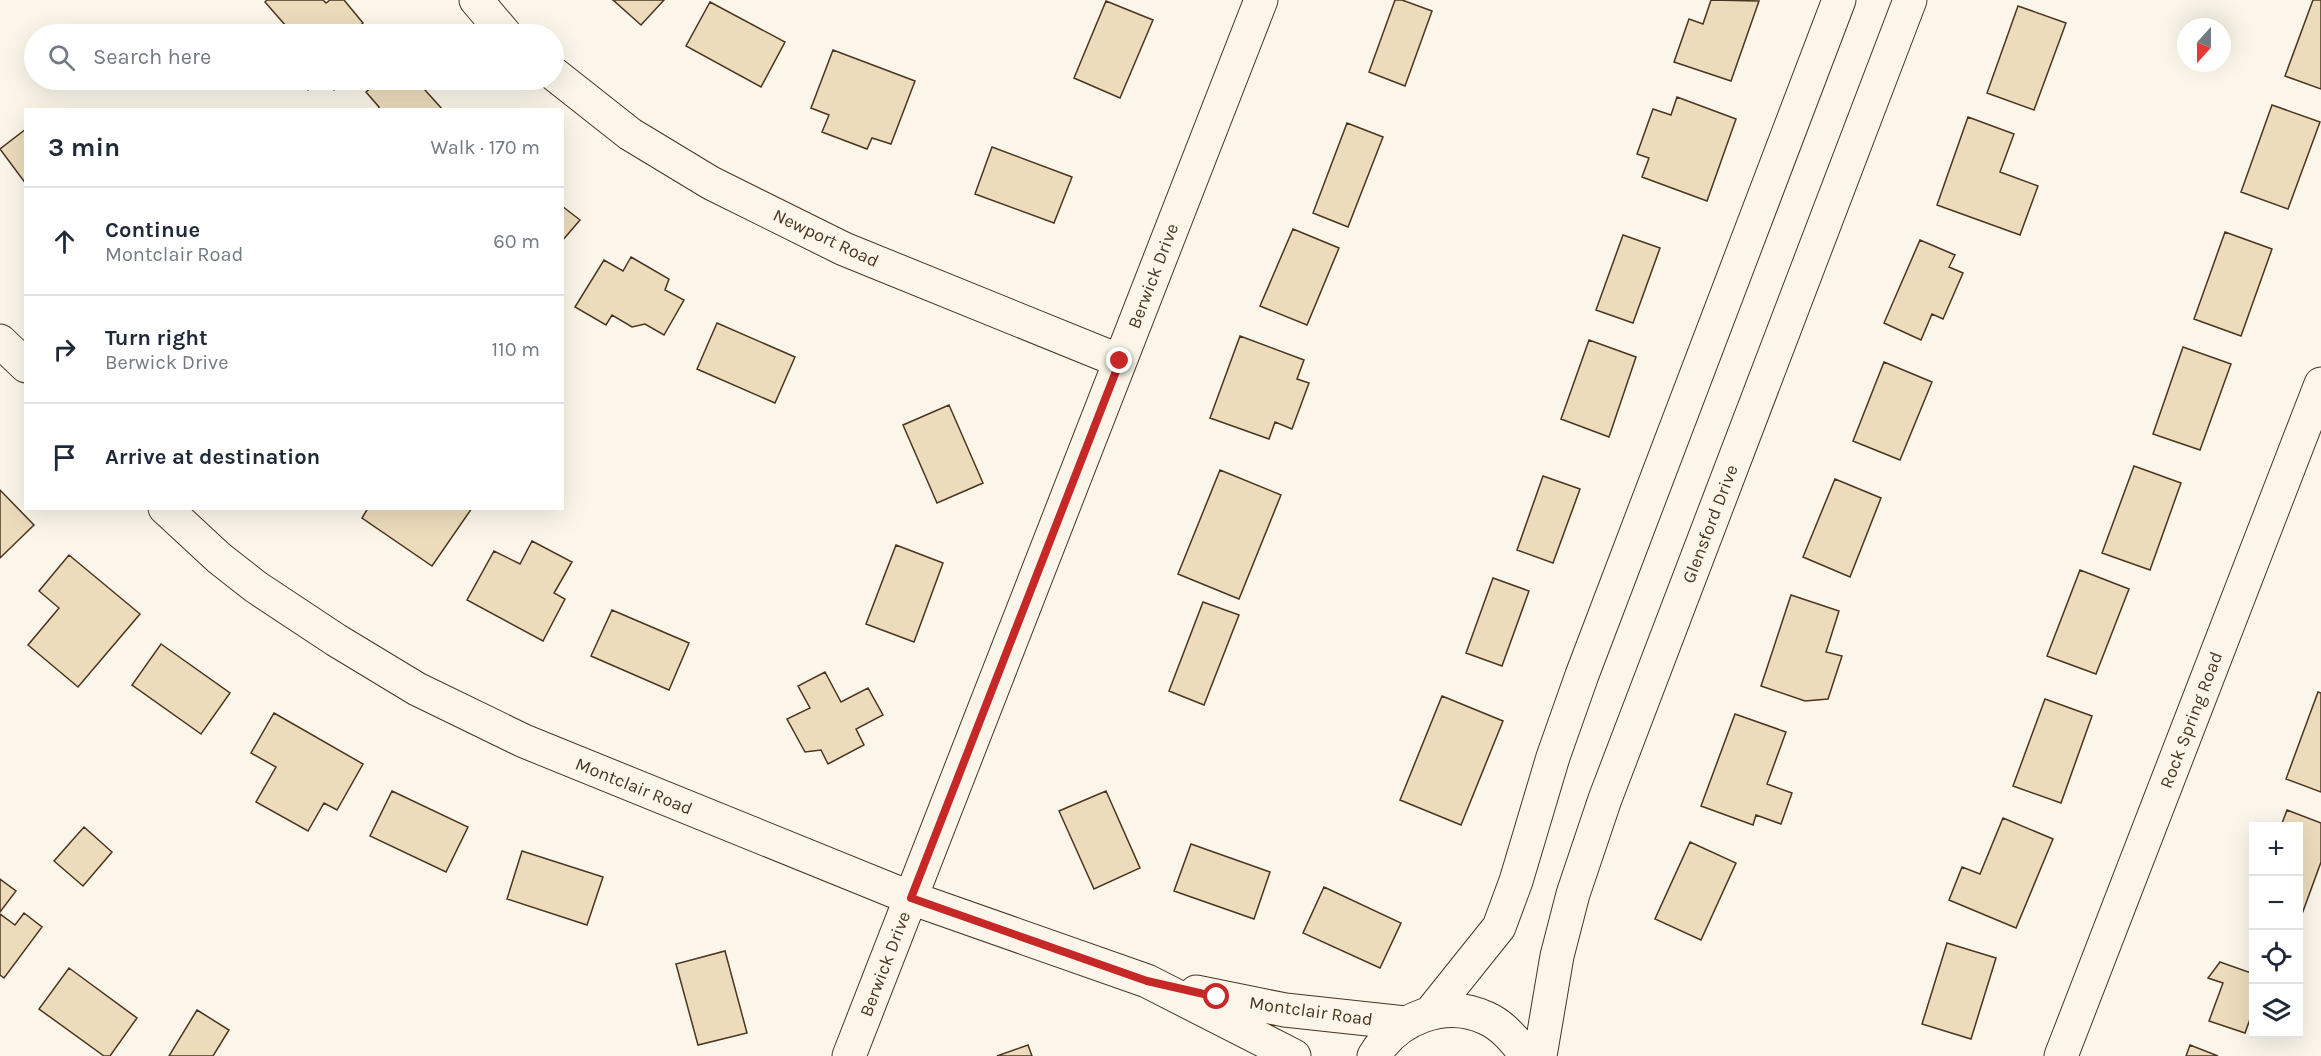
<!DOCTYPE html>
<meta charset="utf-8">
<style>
:root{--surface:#fff;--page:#f6f6f7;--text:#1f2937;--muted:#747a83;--line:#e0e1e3}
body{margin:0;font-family:Karla,sans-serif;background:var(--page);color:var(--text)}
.controls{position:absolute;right:18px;bottom:18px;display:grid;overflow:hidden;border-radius:0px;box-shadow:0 6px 24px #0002}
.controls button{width:54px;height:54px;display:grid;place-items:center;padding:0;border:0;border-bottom:2px solid var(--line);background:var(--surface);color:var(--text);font:30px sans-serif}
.compass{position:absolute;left:2177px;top:18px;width:54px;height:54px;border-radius:50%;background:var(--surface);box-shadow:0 6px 24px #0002;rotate:201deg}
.stop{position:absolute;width:18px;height:18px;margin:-14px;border:4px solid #c62828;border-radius:50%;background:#fff}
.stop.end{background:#c62828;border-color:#fff;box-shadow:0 2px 6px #0008}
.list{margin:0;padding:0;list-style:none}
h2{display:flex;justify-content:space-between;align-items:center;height:78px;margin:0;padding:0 24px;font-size:26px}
h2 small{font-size:20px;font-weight:400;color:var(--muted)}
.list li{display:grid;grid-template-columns:39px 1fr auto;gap:18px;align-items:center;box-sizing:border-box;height:108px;padding:0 24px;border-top:2px solid var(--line)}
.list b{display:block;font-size:22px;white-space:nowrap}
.list p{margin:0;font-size:20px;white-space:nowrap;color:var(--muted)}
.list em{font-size:20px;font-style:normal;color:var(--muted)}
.icon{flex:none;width:33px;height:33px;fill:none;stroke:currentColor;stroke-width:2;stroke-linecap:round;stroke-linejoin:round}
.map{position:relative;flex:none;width:2321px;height:1056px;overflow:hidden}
.search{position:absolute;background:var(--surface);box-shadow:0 6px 24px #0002;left:24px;top:24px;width:540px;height:66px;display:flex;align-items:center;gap:15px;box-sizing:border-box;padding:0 21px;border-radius:33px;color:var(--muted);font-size:22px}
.panel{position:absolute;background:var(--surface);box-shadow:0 6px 24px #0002;left:24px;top:108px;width:540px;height:402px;border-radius:0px}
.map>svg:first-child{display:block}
.building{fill:#ecdcbc;stroke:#4a3520;stroke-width:1.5}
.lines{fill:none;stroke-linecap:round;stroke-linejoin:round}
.minor-casing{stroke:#4a3520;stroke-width:35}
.major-casing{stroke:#4a3520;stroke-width:35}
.minor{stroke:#fbf6e9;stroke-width:33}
.major{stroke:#fbf6e9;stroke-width:33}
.route{stroke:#c62828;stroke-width:8}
.labels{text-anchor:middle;stroke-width:4.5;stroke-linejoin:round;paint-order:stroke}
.street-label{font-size:18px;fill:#4a3520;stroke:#fbf6e9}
</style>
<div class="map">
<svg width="2321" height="1056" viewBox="0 0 2321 1056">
<rect width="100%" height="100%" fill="#fbf6e9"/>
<path class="building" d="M267,0H323L326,3L330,0H344L363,23L352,33L354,34H293L265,2Z
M613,0H664L641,25Z
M1395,0H1402L1432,11L1405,86L1369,72Z
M1711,0L1759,1L1731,81L1674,62L1689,19L1703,24Z
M2313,0H2321V89L2285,76Z
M1106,1L1153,20L1120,98L1074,78Z
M710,2L785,42L761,87L686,46Z
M2018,6L2066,23L2034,110L1987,93Z
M833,50L915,81L891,144L872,138L867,149L822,132L829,115L811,108Z
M299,80H320L308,90Z
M326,80H346L334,90Z
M380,80H416L443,110H378L379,107L366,92Z
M1677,97L1736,119L1707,201L1642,177L1649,158L1637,154L1653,109L1671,115Z
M2272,105L2320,122L2288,209L2241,192Z
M1968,117L2014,134L2000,172L2038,186L2020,235L1937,205Z
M1347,123L1383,137L1348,227L1313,213Z
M26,129V184L0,149Z
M992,147L1072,177L1054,223L975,194Z
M562,206L580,220L562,241Z
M1293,229L1339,248L1307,325L1260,306Z
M2225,232L2272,249L2241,336L2194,319Z
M1623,235L1660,248L1633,323L1596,310Z
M1920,240L1955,255L1949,267L1963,273L1943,319L1932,314L1921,340L1884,323Z
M631,257L669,279L665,290L684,300L664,335L645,324L632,327L612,315L606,325L575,307L604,260L623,271Z
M717,323L795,357L775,403L697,369Z
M1240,336L1304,360L1297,379L1309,383L1292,429L1275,422L1269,439L1210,418Z
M1589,340L1636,357L1609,437L1561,419Z
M2183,347L2231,364L2200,450L2153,434Z
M1884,362L1932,382L1900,460L1853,441Z
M949,405L983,483L937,503L903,425Z
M2134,466L2181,483L2150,570L2102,553Z
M1220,470L1281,495L1239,599L1178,574Z
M1543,476L1580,489L1553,563L1517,550Z
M1835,479L1881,498L1850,577L1803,557Z
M0,490L34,525L0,558Z
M368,508H472L432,566L362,518Z
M532,541L572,562L554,593L565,599L543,641L467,600L494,551L520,564Z
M896,545L943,563L914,642L866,624Z
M69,555L140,614L78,687L28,645L59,608L39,591Z
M2080,570L2129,589L2096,674L2047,656Z
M1493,578L1529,591L1502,666L1466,653Z
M1791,595L1839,611L1826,652L1842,656L1828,699L1805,701L1761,686Z
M1203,602L1239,615L1204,705L1169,691Z
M612,610L689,643L669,690L591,656Z
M161,644L230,693L201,734L132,685Z
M825,672L841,702L868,688L883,715L856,729L864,745L828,764L821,750L805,752L787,719L810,708L798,686Z
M2318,692L2321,693V792L2286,779Z
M1442,696L1503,721L1461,825L1400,800Z
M2045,699L2092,716L2061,803L2013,786Z
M274,713L363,764L337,810L324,803L308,831L256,802L276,767L251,753Z
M1735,714L1786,732L1767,784L1792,793L1781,824L1756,815L1753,825L1701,806Z
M392,791L468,827L446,872L370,836Z
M1106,791L1140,868L1094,889L1059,811Z
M2287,810L2321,823V862L2302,914L2298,913V826H2281Z
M2003,818L2053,839L2016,928L1949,900L1962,867L1980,874Z
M84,827L112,852L83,886L54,861Z
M1690,842L1736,863L1701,940L1655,919Z
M1191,844L1270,872L1254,919L1174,891Z
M522,851L603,877L587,925L507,899Z
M0,879L16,891L0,912Z
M1324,887L1401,923L1380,968L1303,933Z
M24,913L42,927L4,978L0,975V914L15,925Z
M1947,943L1996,958L1971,1039L1922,1024Z
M725,951L747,1033L698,1045L676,964Z
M2220,962L2254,974V1008L2245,1033L2209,1021L2223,983L2208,978Z
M69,968L137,1018L110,1056H104L39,1009Z
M197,1010L229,1030L213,1056H169Z
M1028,1045L1032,1056H997Z
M2190,1045L2218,1056H2186Z"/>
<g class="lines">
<defs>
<path id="minor" d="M476,0L505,34
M554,74L630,134L711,183L844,249L1120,361
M0,341L26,366
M165,508L219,558L256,587L336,640L417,689L524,741L911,898L1147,981L1294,1056
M1196,992L1285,1010L1405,1023
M849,1056L1261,0
M2061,1056L2321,384"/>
<path id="major" d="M1431,1012L1499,927L1516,881L1553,757L1582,675L1839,0
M1374,1056C1397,1018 1445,999 1486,1018C1504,1026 1515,1041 1527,1056
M1540,1056L1557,956L1573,894L1605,799L1910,0"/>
</defs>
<use href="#minor" class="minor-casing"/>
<use href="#major" class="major-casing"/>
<use href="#minor" class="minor"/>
<use href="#major" class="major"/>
</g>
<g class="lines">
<path class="route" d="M1120,361L911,898L1147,981L1217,997"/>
</g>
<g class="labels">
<g class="street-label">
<text transform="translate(826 238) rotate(25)" y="6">Newport Road</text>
<text transform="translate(1153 276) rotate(-69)" y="6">Berwick Drive</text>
<text transform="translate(1710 524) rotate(-69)" y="6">Glensford Drive</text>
<text transform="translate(2191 720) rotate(-69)" y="6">Rock Spring Road</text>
<text transform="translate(634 786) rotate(22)" y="6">Montclair Road</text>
<text transform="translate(885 964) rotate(-69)" y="6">Berwick Drive</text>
<text transform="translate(1311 1011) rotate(8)" y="6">Montclair Road</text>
</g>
</g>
</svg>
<div class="controls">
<button>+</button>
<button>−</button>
<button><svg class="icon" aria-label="locate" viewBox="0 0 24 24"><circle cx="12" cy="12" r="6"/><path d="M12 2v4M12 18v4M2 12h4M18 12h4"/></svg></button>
<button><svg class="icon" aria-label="layers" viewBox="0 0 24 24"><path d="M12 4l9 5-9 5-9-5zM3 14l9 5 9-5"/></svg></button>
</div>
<svg class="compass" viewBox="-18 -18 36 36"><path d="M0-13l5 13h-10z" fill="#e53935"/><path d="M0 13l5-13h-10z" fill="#747a83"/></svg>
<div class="stop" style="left:1217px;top:997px"></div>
<div class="stop end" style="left:1120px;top:361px"></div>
<div class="search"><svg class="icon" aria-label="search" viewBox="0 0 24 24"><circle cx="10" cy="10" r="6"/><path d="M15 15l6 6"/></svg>Search here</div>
<section class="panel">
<h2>3 min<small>Walk · 170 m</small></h2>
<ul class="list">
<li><svg class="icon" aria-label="ahead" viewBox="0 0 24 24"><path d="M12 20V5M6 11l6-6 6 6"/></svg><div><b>Continue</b><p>Montclair Road</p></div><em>60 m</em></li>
<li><svg class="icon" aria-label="right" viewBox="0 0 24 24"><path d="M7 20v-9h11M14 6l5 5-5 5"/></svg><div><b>Turn right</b><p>Berwick Drive</p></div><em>110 m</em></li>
<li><svg class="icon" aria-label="arrive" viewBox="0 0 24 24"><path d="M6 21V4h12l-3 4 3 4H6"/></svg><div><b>Arrive at destination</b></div></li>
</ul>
</section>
</div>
